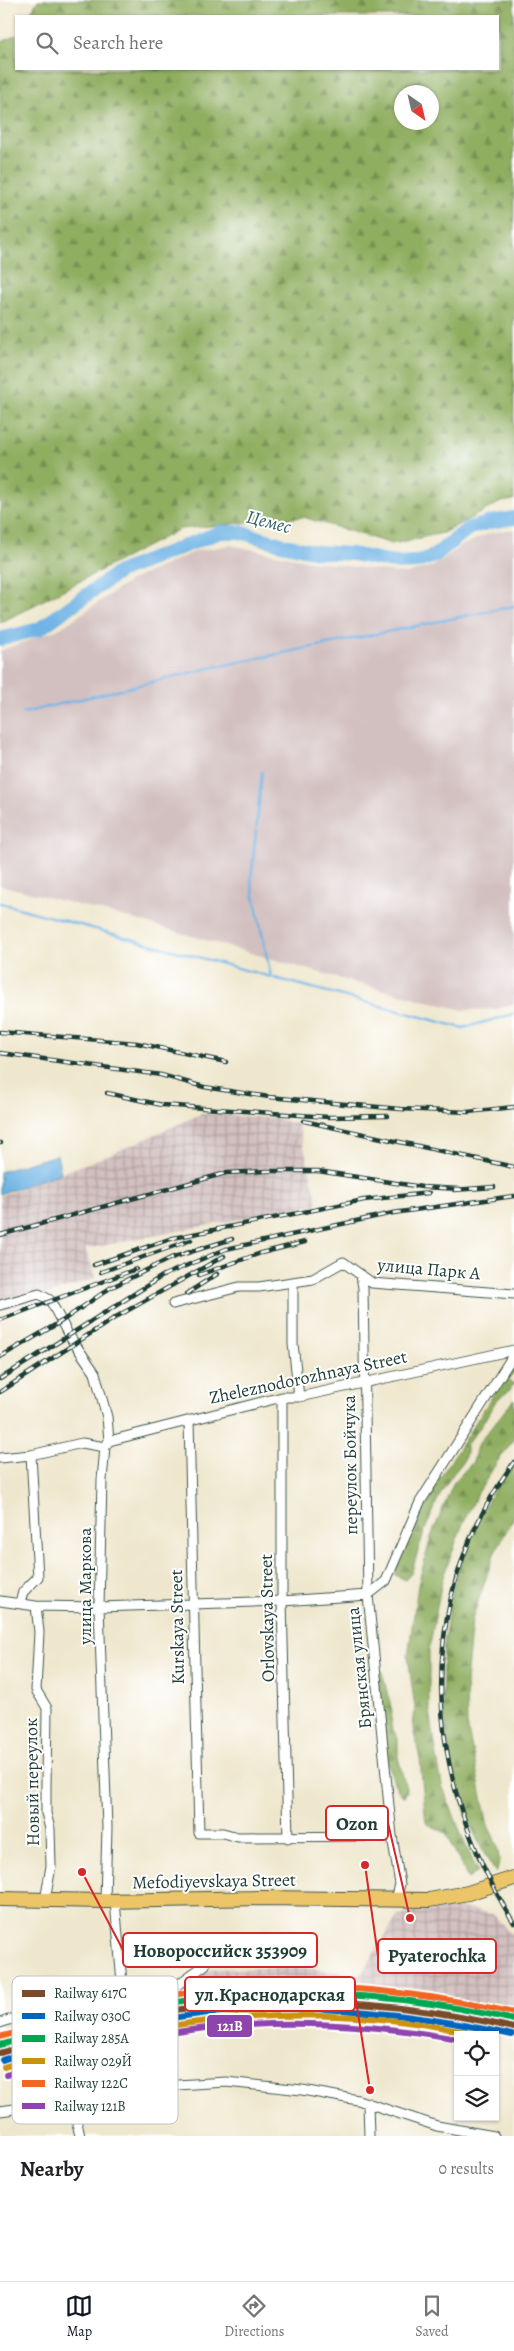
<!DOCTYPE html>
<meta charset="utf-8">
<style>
:root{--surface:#fff;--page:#f6f6f6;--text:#202124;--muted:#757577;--line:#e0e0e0;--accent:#111827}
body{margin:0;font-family:Alegreya,serif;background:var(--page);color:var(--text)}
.controls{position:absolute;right:15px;bottom:15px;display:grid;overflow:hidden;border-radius:0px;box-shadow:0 1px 4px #0004}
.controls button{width:45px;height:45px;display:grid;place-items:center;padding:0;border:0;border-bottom:1px solid var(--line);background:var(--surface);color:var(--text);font:25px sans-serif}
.compass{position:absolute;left:394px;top:85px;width:45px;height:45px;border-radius:50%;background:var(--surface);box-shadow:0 1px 4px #0004;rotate:146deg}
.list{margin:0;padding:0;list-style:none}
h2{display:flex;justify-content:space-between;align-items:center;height:65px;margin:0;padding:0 20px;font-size:21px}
h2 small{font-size:16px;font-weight:400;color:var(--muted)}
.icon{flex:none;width:28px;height:28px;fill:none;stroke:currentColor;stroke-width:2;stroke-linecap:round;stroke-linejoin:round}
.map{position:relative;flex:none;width:514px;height:2136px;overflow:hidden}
.search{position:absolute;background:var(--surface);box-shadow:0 1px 4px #0004;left:15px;right:15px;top:15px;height:55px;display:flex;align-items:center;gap:12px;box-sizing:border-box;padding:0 18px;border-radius:0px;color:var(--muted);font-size:19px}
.sheet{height:145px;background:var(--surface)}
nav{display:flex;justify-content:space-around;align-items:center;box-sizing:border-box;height:70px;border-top:1px solid var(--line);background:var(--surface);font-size:14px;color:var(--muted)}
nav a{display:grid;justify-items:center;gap:2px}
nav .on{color:var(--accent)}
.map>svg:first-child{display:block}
.industrial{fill:url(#industrial-grid)}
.railway{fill:#d2bfbf}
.forest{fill:url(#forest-firs);stroke:#58764a;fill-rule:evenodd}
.water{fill:#6fb4e5;stroke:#47788c}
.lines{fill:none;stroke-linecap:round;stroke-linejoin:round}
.stream{stroke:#6fb4e5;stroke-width:2.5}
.river{stroke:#6fb4e5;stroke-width:14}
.street-casing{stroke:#3e564b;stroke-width:11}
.primary-casing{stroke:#3e564b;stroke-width:16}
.street{stroke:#fff;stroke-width:9}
.primary{stroke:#edc569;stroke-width:14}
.rail-casing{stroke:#1f3d34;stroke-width:4.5}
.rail{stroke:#fff;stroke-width:2.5;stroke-dasharray:8;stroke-linecap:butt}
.rail-1-casing{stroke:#fff;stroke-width:10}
.rail-2-casing{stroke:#fff;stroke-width:10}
.rail-3-casing{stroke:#fff;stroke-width:10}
.rail-4-casing{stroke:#fff;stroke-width:10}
.rail-5-casing{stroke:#fff;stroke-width:10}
.rail-6-casing{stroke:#fff;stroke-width:10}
.rail-1{stroke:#7a4b2a;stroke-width:6}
.rail-2{stroke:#0065bd;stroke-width:6}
.rail-3{stroke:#00a651;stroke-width:6}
.rail-4{stroke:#cc910a;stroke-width:6}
.rail-5{stroke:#f26522;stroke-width:6}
.rail-6{stroke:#8e44ad;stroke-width:6}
.labels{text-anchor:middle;stroke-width:4;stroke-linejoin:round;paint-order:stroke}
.street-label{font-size:18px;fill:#1f3d34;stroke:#fff}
.water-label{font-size:19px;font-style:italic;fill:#376169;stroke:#fff}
.key{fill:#fff;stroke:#bcc5c2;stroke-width:1}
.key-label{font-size:14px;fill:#1f3d34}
.leader{fill:none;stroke:#d62828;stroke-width:2}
.callout-dot{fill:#d62828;stroke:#fff;stroke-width:2}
.callout{fill:#fff;stroke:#d62828;stroke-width:2}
.callout-label{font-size:19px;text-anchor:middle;font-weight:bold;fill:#1f3d34}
.line-badge{stroke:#fff;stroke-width:2}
.badge-label{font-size:14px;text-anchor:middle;font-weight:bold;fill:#fff}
</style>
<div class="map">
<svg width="514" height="2136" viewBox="0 0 514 2136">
<defs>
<pattern id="industrial-grid" width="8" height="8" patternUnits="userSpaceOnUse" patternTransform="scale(1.25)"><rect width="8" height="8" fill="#d2bfbf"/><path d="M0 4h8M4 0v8" fill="none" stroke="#aa9c9c"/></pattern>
<pattern id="forest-firs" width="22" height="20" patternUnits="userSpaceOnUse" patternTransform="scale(1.25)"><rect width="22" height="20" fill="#90ae61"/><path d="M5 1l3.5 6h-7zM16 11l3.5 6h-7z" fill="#758f51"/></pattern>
</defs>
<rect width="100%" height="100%" fill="#fff"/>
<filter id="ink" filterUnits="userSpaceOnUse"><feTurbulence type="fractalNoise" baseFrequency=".02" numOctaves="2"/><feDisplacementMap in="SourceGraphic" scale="10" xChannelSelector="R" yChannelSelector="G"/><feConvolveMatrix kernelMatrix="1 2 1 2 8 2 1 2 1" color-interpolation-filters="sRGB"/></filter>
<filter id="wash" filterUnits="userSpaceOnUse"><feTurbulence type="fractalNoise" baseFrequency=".0096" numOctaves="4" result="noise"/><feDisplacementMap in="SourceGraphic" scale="20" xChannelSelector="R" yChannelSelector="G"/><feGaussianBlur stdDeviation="1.12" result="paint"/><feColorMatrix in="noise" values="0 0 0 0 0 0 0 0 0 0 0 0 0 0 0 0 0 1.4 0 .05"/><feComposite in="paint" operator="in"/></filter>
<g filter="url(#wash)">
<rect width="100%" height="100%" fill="#efe7cd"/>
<path class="industrial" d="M201,1114L273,1118L298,1124L318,1204L85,1249L96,1278L0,1311V1196L109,1155Z
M453,1906L493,1914L514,1937V2021L369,1996L248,1992L140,2012L0,2051V2027L116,1999L181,1988L197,1976L213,1969L308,1968L361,1975L398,1915Z"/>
<path class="railway" d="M514,529V1004L498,1009L463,1010L352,982L129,918L0,885V651L59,629L130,581L196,551L229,545L310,561L407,574L433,566L461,546L490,533Z"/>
<path class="forest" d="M38,0H514V500L501,502L443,533L392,544L303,517L180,529L0,623V43L16,35V69H498V16H28ZM432,92V122H402V92Z
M514,1359V1373L507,1380L514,1384L509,1391L497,1399L481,1426L466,1445C467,1462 460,1464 450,1478C431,1507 421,1541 411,1574L405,1580L394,1574L427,1498L493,1395Z
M514,1399V1440L497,1462L478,1493L463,1523L442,1580L429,1650V1704L437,1758L442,1785L465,1844L478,1872L468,1879L446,1833L426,1823L420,1759L413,1728L415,1708L408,1656L418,1585L431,1537L454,1482L473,1462L477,1446L482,1439Z
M514,1462V1517L494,1554L472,1620L466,1682L467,1725L488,1826C496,1840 503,1857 496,1873C445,1795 432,1689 451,1598C454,1588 455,1576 459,1565C471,1529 490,1492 514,1462Z
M377,1672H382L392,1711L391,1726L398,1739V1757L407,1792L404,1797C391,1786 392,1769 384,1755Z"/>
<path class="water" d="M57,1155L61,1173L0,1194V1172Z"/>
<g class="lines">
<path class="stream" d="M23,713L210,668L514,606
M0,903L271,977L251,881L262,772
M271,977L463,1028L514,1014"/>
<path class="river" d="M0,639L39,629L119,572L220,532H240L281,544L317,552L352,554L398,563L416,562L434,556L469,528L491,522L514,518"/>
</g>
</g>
<g filter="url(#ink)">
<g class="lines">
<defs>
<path id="street" d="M293,1282V1344L299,1397
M173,1304L239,1287H259L313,1279L343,1262L372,1283L514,1294
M0,1305L39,1294L50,1300L68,1334L95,1373L107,1417L109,1441L105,1447L102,1480L99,1607L107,1827L105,1901
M282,1397V1601L288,1838
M189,1420L199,1833H223L238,1837L392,1836
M109,1441L246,1406L282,1397H299L514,1350
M0,1458L31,1455L82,1443L105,1447
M0,1601L36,1606L99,1607L282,1601L368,1595L363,1288L361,1276
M20,1603L23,1592L38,1577L31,1455
M36,1606L39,1632L36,1690L47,1708L46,1786V1813L50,1829L51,1866L45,1901
M396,1900L400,1884L392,1836L368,1595L386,1581L420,1502L514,1354
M115,1901L123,1995
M0,2023L15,2018L177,1985L205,1965
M72,2101L80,2136
M368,2103L369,2136
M0,2111L72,2101L128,2088L226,2082L302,2090L358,2100L437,2126L494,2136"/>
<path id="primary" d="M0,1899L105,1901L262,1898L429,1900L468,1893L514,1878"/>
</defs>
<use href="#street" class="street-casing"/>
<use href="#primary" class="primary-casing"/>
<use href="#street" class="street"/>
<use href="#primary" class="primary"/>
<defs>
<path id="rail" d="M0,1032L137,1043L226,1062
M0,1053L161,1075L204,1087L269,1097L400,1109L468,1112L514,1107
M107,1093L162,1105L328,1117L388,1116
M304,1121L514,1167
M0,1143H1
M454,1190L494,1187
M0,1235L226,1173L267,1171H318L422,1187L460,1189
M94,1265L173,1238L364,1200L429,1193
M101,1272L191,1240
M199,1275L261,1253L305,1242
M186,1294L217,1274
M0,1320L136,1269
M0,1357L62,1321L110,1288L171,1258L232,1239
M0,1379L164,1275L226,1249L393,1213L514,1196
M0,1392L116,1317L224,1256
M514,1462C411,1605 423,1777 514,1923"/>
</defs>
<use href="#rail" class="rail-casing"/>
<use href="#rail" class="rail"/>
<defs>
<path id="rail-1" d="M0,2053C53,2038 106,2021 161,2012C279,1993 398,2001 514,2028"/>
<path id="rail-2" d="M2,2060C54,2045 106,2029 160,2020C276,1999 397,2009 512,2035"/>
<path id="rail-3" d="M0,2045C52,2030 104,2014 157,2005C276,1984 398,1993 514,2020"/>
<path id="rail-4" d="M4,2067C56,2052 109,2036 163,2027C265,2010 376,2011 477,2035"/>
<path id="rail-5" d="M0,2037C52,2023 104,2006 157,1997C276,1978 398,1986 514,2013"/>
<path id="rail-6" d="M6,2075C58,2060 110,2043 164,2034C261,2018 361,2022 458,2039"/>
</defs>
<use href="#rail-1" class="rail-1-casing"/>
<use href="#rail-2" class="rail-2-casing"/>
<use href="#rail-3" class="rail-3-casing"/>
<use href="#rail-4" class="rail-4-casing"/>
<use href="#rail-5" class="rail-5-casing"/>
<use href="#rail-6" class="rail-6-casing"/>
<use href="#rail-1" class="rail-1"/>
<use href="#rail-2" class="rail-2"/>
<use href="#rail-3" class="rail-3"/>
<use href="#rail-4" class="rail-4"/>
<use href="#rail-5" class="rail-5"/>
<use href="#rail-6" class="rail-6"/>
</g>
</g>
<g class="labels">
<g class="street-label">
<text transform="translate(429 1269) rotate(5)" y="6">улица Парк А</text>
<text transform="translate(308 1377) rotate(-12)" y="6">Zheleznodorozhnaya Street</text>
<text transform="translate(350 1465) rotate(-91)" y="6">переулок Бойчука</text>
<text transform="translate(85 1586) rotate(-90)" y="6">улица Маркова</text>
<text transform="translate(267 1618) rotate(-91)" y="6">Orlovskaya Street</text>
<text transform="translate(177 1627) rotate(-91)" y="6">Kurskaya Street</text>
<text transform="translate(359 1668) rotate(-96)" y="6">Брянская улица</text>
<text transform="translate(32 1782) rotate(-91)" y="6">Новый переулок</text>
<text transform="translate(214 1881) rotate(-1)" y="6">Mefodiyevskaya Street</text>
</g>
<g class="water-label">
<text transform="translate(269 521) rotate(14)" y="7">Цемес</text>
</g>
</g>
<rect x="12" y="1976" width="166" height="148" rx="8" class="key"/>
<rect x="22" y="1990" width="23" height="7" fill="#7a4b2a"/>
<rect x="22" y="2013" width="23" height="6" fill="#0065bd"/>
<rect x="22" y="2035" width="23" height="7" fill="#00a651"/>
<rect x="22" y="2058" width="23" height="6" fill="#cc910a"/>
<rect x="22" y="2080" width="23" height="7" fill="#f26522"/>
<rect x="22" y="2103" width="23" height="6" fill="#8e44ad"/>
<g class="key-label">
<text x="54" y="1998">Railway 617C</text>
<text x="54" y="2021">Railway 030C</text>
<text x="54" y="2043">Railway 285А</text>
<text x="54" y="2066">Railway 029Й</text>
<text x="54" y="2088">Railway 122С</text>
<text x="54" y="2111">Railway 121В</text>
</g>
<path class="leader" d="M410 1918L388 1823M82 1872L123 1950M365 1865L378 1956M370 2090L355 1994"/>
<g class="callout-dot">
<circle cx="410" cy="1918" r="5"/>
<circle cx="82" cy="1872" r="5"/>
<circle cx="365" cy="1865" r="5"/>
<circle cx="370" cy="2090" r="5"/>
</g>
<g class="callout">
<rect x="326" y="1806" width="62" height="34" rx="5"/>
<rect x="123" y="1933" width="194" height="34" rx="5"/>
<rect x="378" y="1939" width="118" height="34" rx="5"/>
<rect x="185" y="1977" width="170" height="34" rx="5"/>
</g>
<g class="callout-label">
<text x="357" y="1830">Ozon</text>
<text x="220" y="1957">Новороссийск 353909</text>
<text x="437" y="1962">Pyaterochka</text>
<text x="270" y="2001">ул.Краснодарская</text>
</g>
<rect class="line-badge" x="206" y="2014" width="47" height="24" rx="5" fill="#8e44ad"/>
<g class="badge-label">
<text x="230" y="2031">121В</text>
</g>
</svg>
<div class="controls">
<button><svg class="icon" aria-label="locate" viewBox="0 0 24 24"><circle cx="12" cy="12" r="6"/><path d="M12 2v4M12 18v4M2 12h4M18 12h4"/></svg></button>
<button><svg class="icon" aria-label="layers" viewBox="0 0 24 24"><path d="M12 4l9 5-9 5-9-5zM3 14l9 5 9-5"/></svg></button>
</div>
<svg class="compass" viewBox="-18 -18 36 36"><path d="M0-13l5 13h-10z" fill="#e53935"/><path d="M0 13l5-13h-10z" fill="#757577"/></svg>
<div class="search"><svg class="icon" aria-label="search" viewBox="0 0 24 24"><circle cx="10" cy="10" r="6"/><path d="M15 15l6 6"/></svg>Search here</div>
</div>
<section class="sheet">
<h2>Nearby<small>0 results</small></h2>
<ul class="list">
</ul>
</section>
<nav>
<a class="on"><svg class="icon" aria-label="map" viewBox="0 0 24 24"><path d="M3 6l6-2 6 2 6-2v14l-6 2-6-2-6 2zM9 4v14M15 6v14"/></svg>Map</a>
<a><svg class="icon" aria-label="directions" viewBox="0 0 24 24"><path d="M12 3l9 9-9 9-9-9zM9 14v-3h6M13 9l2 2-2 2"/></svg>Directions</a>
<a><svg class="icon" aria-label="saved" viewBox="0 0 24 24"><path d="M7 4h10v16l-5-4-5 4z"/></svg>Saved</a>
</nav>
